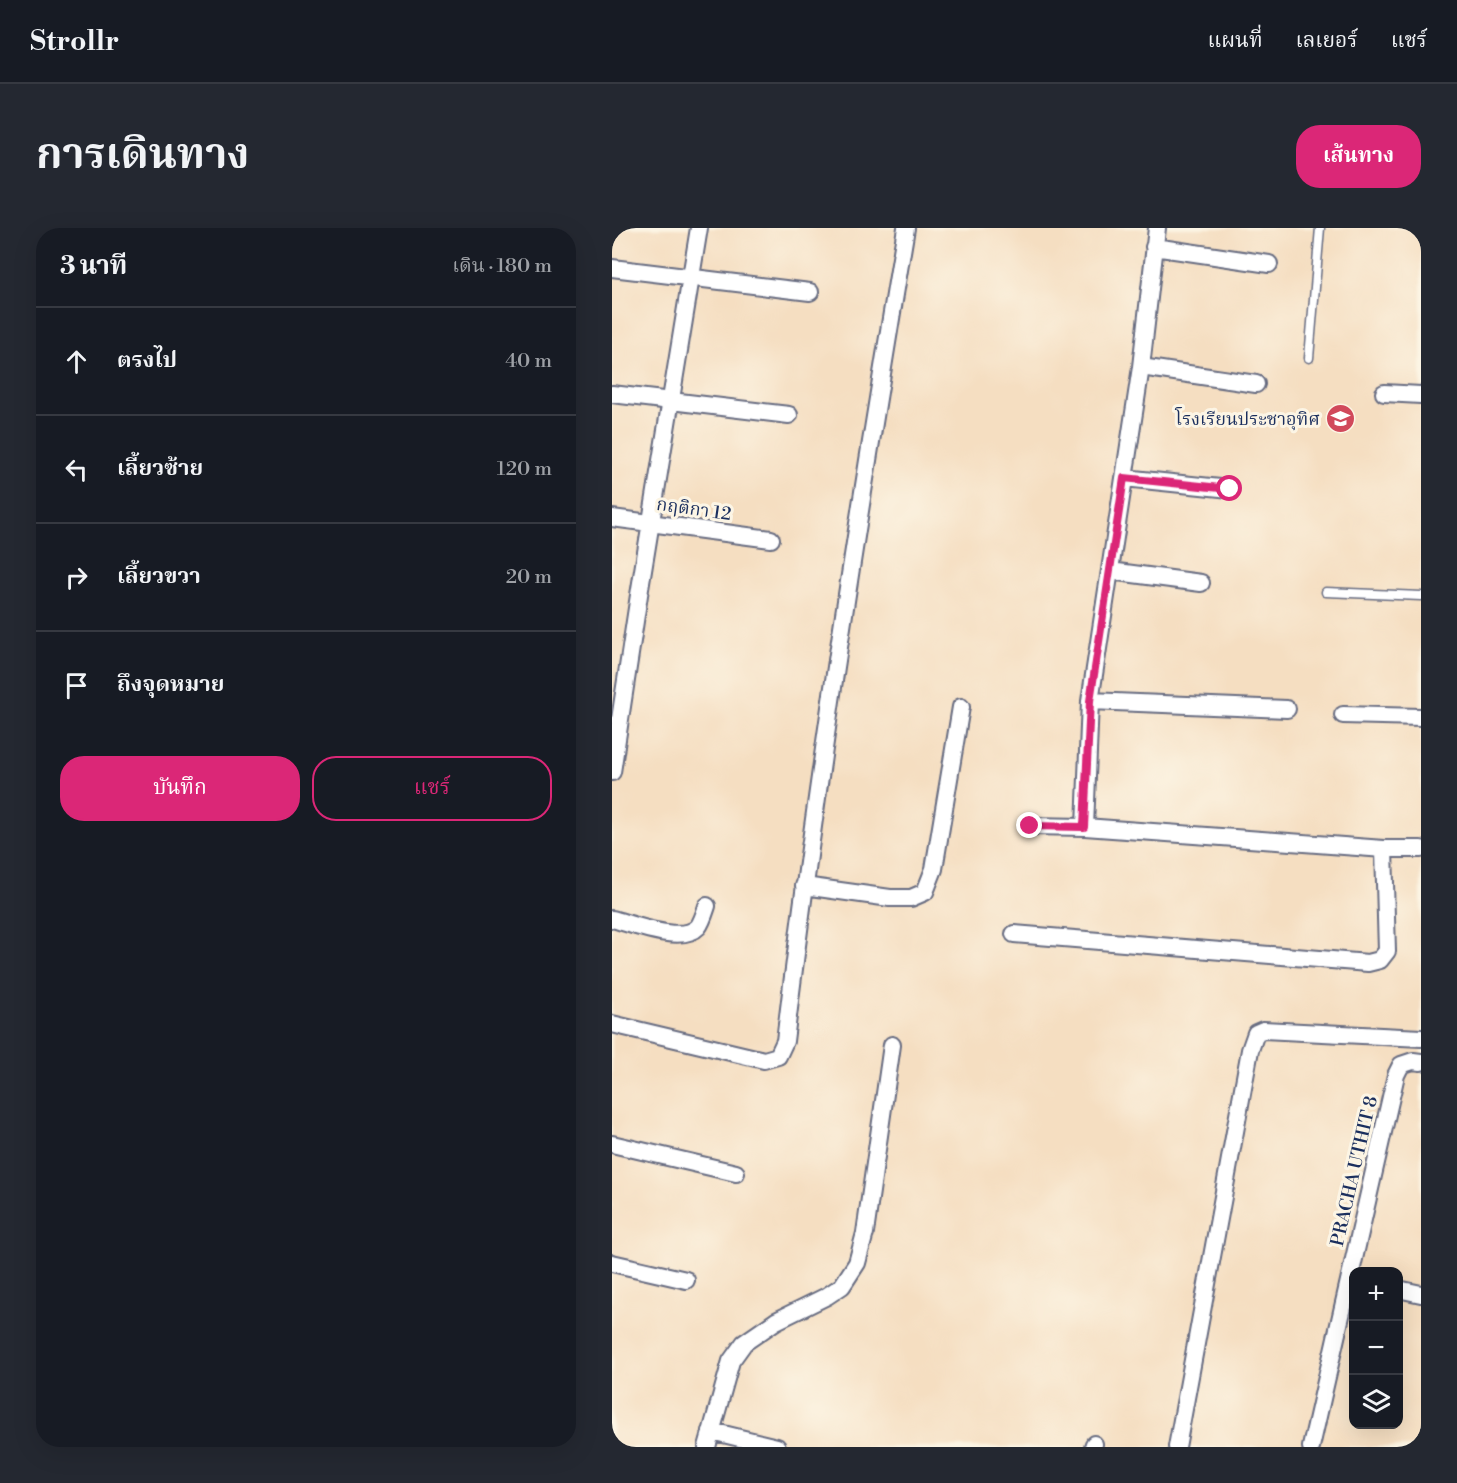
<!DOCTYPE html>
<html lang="th">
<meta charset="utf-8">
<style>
:root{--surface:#171b24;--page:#242831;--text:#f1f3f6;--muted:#9ea1a6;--line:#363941;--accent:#db2777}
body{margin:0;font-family:"Libre Bodoni","Noto Serif Thai",serif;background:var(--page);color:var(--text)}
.controls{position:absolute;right:18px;bottom:18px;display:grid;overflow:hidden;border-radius:12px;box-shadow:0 6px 24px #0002}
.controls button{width:54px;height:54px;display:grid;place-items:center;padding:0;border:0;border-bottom:2px solid var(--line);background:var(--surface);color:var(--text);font:30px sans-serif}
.stop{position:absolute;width:18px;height:18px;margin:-14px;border:4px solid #db2777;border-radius:50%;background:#fff}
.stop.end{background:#db2777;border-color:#fff;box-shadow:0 2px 6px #0008}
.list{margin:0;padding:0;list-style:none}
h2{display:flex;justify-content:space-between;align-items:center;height:78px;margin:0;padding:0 24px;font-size:26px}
h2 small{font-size:20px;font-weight:400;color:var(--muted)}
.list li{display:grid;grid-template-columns:39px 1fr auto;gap:18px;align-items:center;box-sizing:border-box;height:108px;padding:0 24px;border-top:2px solid var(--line)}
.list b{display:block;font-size:22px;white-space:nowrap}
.list em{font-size:20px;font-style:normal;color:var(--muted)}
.actions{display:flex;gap:12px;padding:18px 24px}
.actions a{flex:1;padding:14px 0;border:2px solid var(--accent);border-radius:24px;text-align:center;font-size:21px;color:var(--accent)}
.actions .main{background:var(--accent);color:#fff}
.icon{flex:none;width:33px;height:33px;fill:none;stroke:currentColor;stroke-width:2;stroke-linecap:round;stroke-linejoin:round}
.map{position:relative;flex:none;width:809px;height:1219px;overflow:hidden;border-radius:24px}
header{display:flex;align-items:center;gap:36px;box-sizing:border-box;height:84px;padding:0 30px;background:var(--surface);border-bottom:2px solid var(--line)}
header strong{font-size:28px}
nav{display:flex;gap:33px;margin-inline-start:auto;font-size:21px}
.intro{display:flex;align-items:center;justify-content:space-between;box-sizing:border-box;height:144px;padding:0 36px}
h1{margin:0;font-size:42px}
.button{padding:15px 27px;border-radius:24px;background:var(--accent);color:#fff;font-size:21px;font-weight:700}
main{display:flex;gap:36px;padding:0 36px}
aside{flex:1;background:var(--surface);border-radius:24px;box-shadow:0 6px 24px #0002}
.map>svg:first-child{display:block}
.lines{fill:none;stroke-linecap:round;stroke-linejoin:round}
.lane-casing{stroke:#676c81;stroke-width:11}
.street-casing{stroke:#676c81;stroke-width:20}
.lane{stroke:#fff;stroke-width:8}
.street{stroke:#fff;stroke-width:16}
.route{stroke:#db2777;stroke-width:8}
.labels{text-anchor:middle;stroke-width:6;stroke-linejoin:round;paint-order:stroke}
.poi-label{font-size:18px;fill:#1b2f5e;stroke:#fcf5e5;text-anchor:end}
.street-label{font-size:18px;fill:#1b2f5e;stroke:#fcf5e5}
</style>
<header>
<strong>Strollr</strong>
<nav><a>แผนที่</a><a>เลเยอร์</a><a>แชร์</a></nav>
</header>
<div class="intro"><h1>การเดินทาง</h1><a class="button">เส้นทาง</a></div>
<main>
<aside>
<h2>3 นาที<small>เดิน · 180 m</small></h2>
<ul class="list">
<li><svg class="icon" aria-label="ahead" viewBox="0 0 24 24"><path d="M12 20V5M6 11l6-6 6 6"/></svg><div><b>ตรงไป</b></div><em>40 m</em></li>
<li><svg class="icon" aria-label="left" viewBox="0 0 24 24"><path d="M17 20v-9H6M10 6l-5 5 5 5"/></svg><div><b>เลี้ยวซ้าย</b></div><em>120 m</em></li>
<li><svg class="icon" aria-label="right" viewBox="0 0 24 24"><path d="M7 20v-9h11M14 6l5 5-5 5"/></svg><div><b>เลี้ยวขวา</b></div><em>20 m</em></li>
<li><svg class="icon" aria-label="arrive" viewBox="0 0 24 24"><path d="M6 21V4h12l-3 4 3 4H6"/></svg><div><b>ถึงจุดหมาย</b></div></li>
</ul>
<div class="actions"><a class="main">บันทึก</a><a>แชร์</a></div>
</aside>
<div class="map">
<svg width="809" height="1219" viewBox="0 0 809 1219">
<rect width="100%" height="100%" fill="#fcf5e5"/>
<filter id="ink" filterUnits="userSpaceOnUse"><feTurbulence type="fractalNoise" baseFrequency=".0167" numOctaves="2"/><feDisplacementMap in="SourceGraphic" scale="12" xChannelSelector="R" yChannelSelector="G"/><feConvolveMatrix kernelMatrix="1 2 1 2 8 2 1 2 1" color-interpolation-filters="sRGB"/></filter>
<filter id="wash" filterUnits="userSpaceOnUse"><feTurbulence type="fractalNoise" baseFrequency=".008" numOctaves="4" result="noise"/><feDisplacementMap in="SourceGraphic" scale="24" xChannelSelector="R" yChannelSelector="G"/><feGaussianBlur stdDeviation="1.35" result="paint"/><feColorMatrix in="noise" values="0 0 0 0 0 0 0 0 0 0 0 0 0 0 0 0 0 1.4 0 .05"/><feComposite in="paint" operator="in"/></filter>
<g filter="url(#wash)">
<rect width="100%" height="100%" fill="#f5dec1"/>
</g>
<g filter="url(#ink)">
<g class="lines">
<defs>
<path id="lane" d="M697,130L708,0
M714,364L809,368"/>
<path id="street" d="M542,19L657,36
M0,40L198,64
M529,139L644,156
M772,165L809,167
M0,166L177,187
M512,250L618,261
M0,290L159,311
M498,343L589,355
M478,473L675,481
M731,487L809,489
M0,544L27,367L87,0
M418,598L473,599L772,621H809
M473,599L478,473L529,139L545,0
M192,658L278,670H299L313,664L322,641L349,479
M0,691C20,696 70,716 86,699C90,694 93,684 95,678
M402,706L756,735L768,732L775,723L772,621
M0,796L152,832L166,828L173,813C206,541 249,270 294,0
M0,916L124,945
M0,1035L74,1052
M786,1061L809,1066
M99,1203L165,1219
M95,1219L119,1133L132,1115L164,1093L215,1068L230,1058L245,1035L253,1005L280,817
M481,1219L482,1216
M565,1219L638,822L644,805L651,802L809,810
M699,1219L784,847L789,837L801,833L809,834"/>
</defs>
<use href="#lane" class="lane-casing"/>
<use href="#street" class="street-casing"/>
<use href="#lane" class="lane"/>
<use href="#street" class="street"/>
</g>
</g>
<g class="lines" filter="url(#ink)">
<path class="route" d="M418,598L472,599L478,473L512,250L618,261"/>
</g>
<defs>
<symbol id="school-disc" viewBox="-11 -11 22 22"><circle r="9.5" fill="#d1495b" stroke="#fcf5e5"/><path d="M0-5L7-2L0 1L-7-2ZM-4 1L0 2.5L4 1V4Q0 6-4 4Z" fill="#fff"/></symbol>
</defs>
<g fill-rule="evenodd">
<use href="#school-disc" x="712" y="174" width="33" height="33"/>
</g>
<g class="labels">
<g class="poi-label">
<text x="708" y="197">โรงเรียนประชาอุทิศ</text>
</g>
<g class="street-label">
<text transform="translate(82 281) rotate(8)" y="6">กฤติกา 12</text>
<text transform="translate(742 943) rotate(-77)" y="6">PRACHA UTHIT 8</text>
</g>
</g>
</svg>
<div class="controls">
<button>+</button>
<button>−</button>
<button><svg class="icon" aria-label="layers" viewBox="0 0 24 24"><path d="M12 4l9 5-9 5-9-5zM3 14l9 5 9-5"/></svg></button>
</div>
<div class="stop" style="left:618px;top:261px"></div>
<div class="stop end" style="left:418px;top:598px"></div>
</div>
</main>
